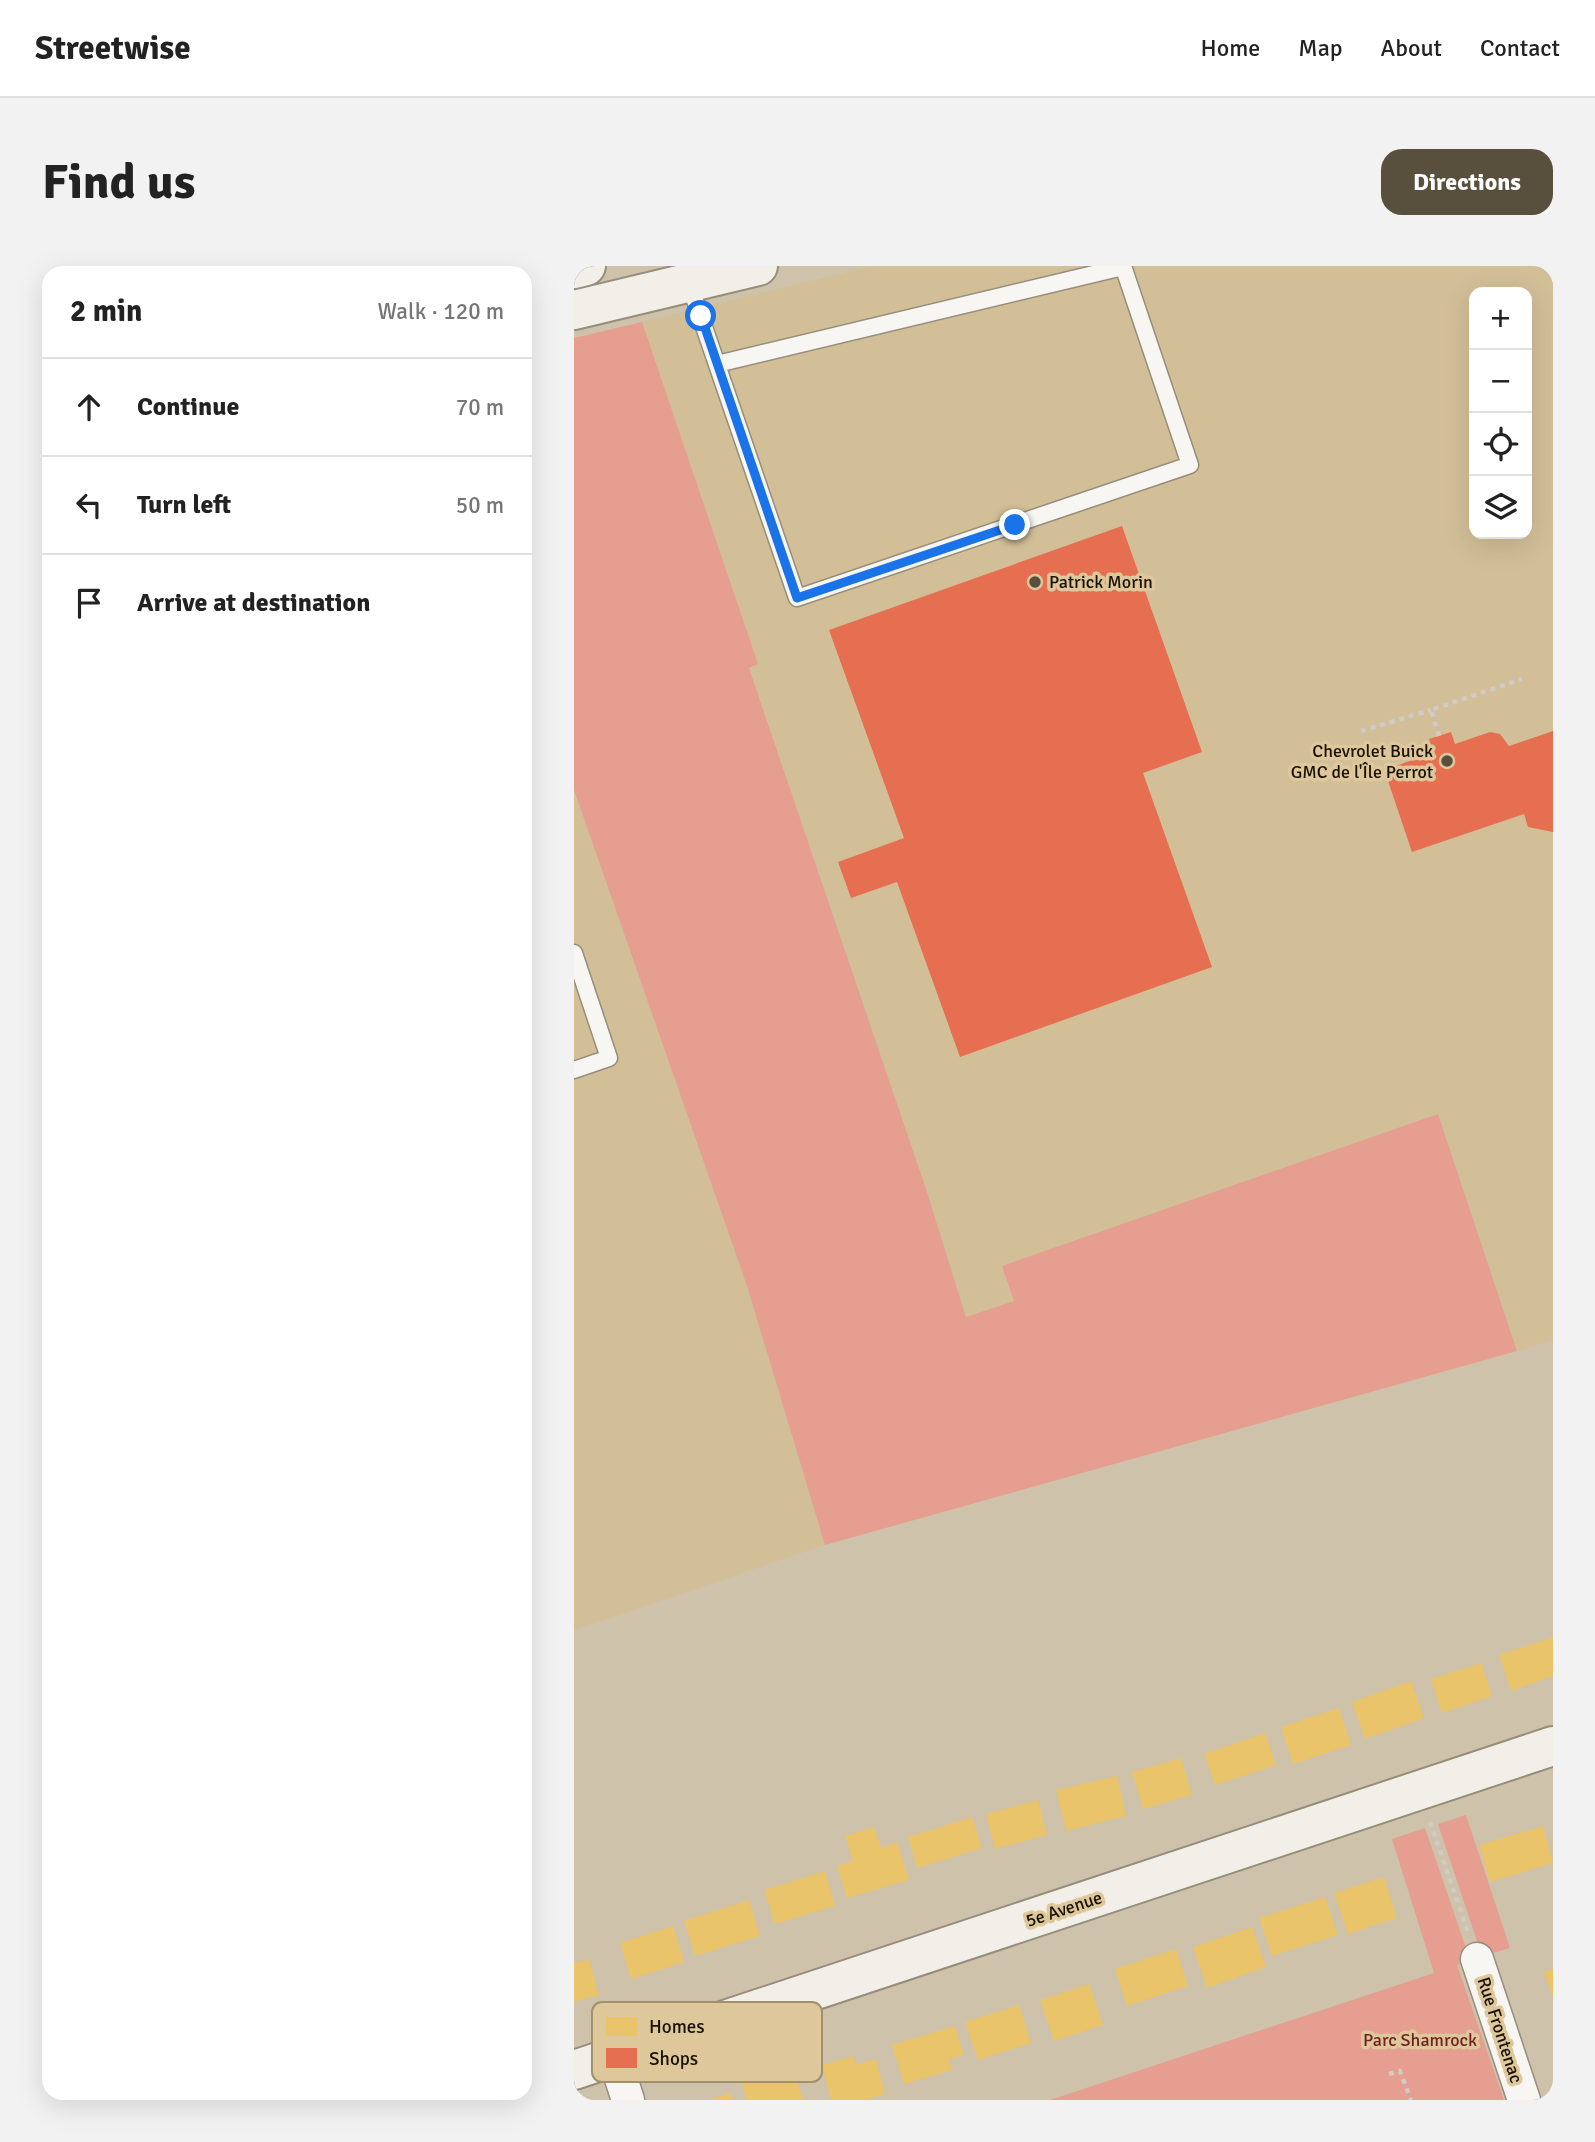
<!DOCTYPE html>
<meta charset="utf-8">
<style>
:root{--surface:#fff;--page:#f2f2f2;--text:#222;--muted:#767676;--line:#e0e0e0;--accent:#584f3d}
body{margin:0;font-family:Signika,sans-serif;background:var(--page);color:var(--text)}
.controls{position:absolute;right:21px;top:21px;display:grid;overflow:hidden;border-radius:14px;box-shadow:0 7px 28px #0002}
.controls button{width:63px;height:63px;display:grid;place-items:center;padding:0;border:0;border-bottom:2px solid var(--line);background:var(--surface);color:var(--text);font:35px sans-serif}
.stop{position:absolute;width:21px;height:21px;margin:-16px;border:5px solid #1a73e8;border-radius:50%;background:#fff}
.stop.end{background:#1a73e8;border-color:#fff;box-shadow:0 2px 7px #0008}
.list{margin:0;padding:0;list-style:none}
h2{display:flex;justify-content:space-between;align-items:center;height:91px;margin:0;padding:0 28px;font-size:30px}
h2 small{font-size:23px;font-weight:400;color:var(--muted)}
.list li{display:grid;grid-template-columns:46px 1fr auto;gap:21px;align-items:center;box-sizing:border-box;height:98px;padding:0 28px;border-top:2px solid var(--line)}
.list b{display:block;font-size:26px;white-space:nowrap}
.list em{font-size:23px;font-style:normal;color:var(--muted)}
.icon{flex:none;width:38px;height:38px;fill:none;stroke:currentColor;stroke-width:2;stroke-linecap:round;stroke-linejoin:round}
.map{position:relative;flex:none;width:979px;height:1834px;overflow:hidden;border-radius:21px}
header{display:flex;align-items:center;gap:42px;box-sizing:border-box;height:98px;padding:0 35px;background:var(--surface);border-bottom:2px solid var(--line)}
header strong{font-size:33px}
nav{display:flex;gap:38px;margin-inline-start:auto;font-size:24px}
.intro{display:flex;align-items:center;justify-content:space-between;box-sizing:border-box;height:168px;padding:0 42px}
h1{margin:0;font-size:49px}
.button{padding:18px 32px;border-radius:21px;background:var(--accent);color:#fff;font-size:24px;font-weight:700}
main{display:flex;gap:42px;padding:0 42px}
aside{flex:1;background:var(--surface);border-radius:21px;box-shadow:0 7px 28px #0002}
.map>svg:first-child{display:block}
.built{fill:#d2bf98;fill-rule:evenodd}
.green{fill:#e69e90}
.homes{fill:#e9c46a}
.shops{fill:#e76f51}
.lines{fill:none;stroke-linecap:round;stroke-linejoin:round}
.lane-casing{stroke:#968d7b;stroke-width:19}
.street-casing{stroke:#968d7b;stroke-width:35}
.secondary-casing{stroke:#968d7b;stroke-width:42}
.path{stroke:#d0cbc4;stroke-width:4.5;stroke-dasharray:5 5;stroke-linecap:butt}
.lane{stroke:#f8f6f2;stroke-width:16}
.street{stroke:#f8f6f2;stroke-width:32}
.secondary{stroke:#f2efe9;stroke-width:38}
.route{stroke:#1a73e8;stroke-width:9}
.poi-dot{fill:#584f3d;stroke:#ddc79b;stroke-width:2.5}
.labels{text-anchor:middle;stroke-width:7;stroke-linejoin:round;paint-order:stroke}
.poi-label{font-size:18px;fill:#191103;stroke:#ddc79b;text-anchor:start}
.street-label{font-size:18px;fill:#191103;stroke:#ddc79b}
.park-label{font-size:18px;fill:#711f20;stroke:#ddc79b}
.key{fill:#ddc79b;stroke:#a2906d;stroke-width:2}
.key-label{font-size:19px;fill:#191103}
</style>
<header>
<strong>Streetwise</strong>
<nav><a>Home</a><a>Map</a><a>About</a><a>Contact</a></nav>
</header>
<div class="intro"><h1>Find us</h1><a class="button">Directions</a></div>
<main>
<aside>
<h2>2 min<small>Walk · 120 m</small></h2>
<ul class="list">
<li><svg class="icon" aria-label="ahead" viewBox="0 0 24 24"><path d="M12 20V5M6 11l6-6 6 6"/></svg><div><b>Continue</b></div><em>70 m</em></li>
<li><svg class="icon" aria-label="left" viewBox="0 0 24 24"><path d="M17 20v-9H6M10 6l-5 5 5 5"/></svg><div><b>Turn left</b></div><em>50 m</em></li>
<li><svg class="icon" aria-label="arrive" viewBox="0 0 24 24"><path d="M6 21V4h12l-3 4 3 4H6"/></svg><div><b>Arrive at destination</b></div></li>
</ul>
</aside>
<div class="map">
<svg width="979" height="1834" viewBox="0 0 979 1834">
<rect width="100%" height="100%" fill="#cec2aa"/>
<path class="built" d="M298,0H979V1074L943,1085L864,848L428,1000L440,1035L392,1051L352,923L175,401L184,398L68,56ZM900,26H953V268H900Z
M0,524L173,1020L251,1279L0,1364Z"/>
<path class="green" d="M68,56L184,398L175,402L352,923L392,1051L440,1035L428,1000L864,848L943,1085L251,1279L173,1020L0,524V72Z
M892,1549L936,1682L908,1690L864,1558Z
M851,1562L896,1694L883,1699L930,1834H476L860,1707L818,1573Z"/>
<path class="homes" d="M979,1371V1410L937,1425L925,1389Z
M907,1397L918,1430L868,1447L857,1413Z
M837,1415L850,1452L791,1473L778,1436Z
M765,1442L777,1479L719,1498L707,1461Z
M691,1467L702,1499L641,1519L630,1488Z
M607,1492L618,1529L569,1543L558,1506Z
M543,1510L552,1550L492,1565L482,1524Z
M464,1534L473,1569L421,1583L412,1548Z
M398,1551L408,1582L343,1602L334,1571Z
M969,1560L979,1597L916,1616L905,1579Z
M300,1561L307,1582L323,1576L335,1614L273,1632L263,1600L279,1595L271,1570Z
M251,1605L261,1640L201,1658L190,1624Z
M810,1611L823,1652L774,1668L760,1627Z
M751,1631L764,1669L698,1690L685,1652Z
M175,1634L186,1670L121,1690L110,1655Z
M99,1660L110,1696L57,1713L46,1677Z
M678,1661L692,1701L633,1722L619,1681Z
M602,1683L614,1720L553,1740L541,1703Z
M15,1693L25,1729L0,1736V1697Z
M979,1703V1732L970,1706Z
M515,1718L529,1759L480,1775L466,1734Z
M445,1739L457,1777L404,1794L391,1756Z
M381,1760L390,1789L375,1793L378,1804L330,1818L318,1779Z
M279,1790L282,1799L302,1793L311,1828L291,1834H257L248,1799Z
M219,1802L229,1834H173L168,1818Z
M156,1827L159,1834H137V1833Z"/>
<path class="shops" d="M548,260L628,486L569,507L638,701L386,791L323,616L277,632L264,596L330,572L255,364Z
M979,465V566L954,561L950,548L838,586L814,515L817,502L859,486L855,473L877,466L881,478L916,466L926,468L935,480Z"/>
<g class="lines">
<defs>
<path id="lane" d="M115,17L223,332L616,199L549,0
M143,98L549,1
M0,687L35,792L0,804"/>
<path id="street" d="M903,1693L950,1834
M40,1791L54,1834"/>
<path id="secondary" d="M0,3L12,0
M0,44L184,0
M0,1804L979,1480"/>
</defs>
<use href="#lane" class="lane-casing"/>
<use href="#street" class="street-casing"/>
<use href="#secondary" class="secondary-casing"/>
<path class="path" d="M787,465L857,444
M865,470L857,444L948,413
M856,1556L894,1666
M815,1808L826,1805L837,1834"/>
<use href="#lane" class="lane"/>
<use href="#street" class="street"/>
<use href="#secondary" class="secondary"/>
</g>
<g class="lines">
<path class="route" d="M127,50L223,332L441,259"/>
</g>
<g class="poi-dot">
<circle cx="461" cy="316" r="7"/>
<circle cx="873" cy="495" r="7"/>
</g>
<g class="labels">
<g class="poi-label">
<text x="475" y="322">Patrick Morin</text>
<text x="859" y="491" text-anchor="end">Chevrolet Buick<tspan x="859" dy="21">GMC de l'Île Perrot</tspan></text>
</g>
<g class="street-label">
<text transform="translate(490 1643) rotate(-18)" y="6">5e Avenue</text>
<text transform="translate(926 1764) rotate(72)" y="6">Rue Frontenac</text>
</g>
<g class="park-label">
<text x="846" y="1780">Parc Shamrock</text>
</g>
</g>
<rect x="18" y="1736" width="230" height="80" rx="10" class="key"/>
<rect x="32" y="1751" width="31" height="19" fill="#e9c46a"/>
<rect x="32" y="1782" width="31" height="20" fill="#e76f51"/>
<g class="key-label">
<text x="75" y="1767">Homes</text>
<text x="75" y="1799">Shops</text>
</g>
</svg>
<div class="controls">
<button>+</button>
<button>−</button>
<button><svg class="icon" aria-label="locate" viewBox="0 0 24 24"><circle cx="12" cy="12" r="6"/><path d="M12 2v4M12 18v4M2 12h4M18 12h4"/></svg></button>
<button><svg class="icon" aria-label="layers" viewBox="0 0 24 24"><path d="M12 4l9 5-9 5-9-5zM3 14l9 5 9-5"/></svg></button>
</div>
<div class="stop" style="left:127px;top:50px"></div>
<div class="stop end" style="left:441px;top:259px"></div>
</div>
</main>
